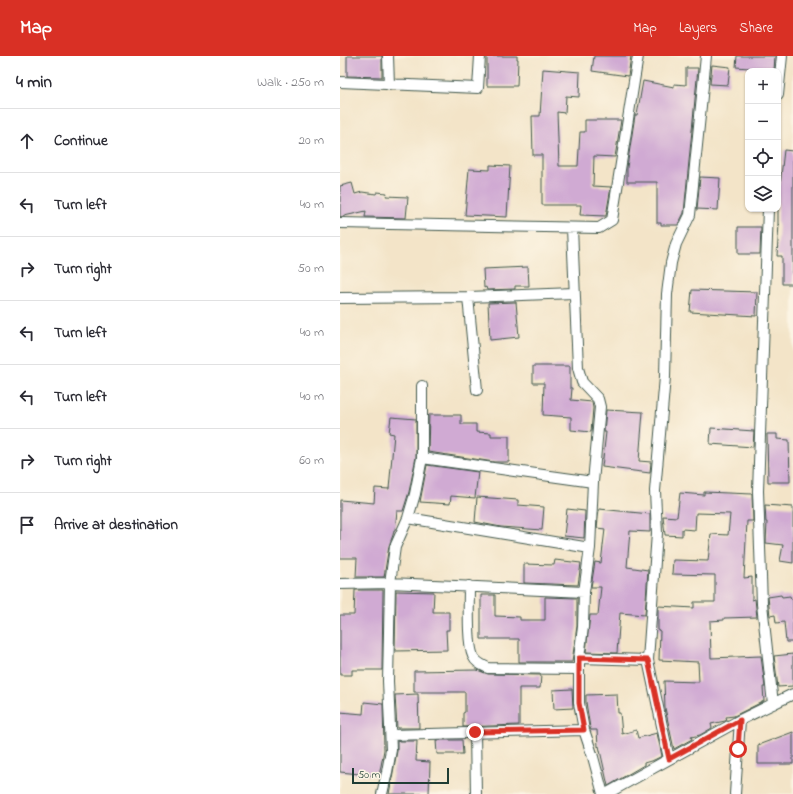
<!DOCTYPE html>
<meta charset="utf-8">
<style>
:root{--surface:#fff;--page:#f2f2f3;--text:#2b2b33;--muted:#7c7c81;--line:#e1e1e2;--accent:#d93025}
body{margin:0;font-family:"Indie Flower",sans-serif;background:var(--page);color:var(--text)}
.controls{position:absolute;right:12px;top:12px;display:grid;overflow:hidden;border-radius:8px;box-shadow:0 1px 3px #0004}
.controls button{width:36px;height:36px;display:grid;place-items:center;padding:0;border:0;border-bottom:1px solid var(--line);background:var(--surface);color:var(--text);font:20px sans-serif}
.scale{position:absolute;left:12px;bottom:10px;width:97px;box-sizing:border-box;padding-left:4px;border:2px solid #1f3d34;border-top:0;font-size:11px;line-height:14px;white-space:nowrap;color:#1f3d34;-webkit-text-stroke:3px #fcf5e5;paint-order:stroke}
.stop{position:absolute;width:12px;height:12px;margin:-9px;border:3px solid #d93025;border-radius:50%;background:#fff}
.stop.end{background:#d93025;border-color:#fff;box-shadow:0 1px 4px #0008}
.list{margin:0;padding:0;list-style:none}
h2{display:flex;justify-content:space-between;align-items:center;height:52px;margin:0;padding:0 16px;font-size:17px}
h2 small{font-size:13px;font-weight:400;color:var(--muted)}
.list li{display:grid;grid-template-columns:26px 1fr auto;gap:12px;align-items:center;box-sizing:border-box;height:64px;padding:0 16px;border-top:1px solid var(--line)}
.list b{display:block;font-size:15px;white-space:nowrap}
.list em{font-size:13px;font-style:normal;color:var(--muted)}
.icon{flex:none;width:22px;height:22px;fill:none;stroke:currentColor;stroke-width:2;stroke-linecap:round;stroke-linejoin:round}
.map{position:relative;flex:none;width:453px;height:738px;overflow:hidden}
header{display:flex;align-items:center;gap:24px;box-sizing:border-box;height:56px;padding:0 20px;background:var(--accent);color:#fff}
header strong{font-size:19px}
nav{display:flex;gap:22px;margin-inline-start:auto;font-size:14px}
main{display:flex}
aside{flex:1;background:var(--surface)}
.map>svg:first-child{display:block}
.building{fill:#d0aad3}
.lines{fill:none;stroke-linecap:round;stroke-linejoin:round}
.street-casing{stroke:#3f564a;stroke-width:12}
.street{stroke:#fff;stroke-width:10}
.route{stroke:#d93025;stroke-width:5}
</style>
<header>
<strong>Map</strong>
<nav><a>Map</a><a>Layers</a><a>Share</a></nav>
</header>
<main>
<aside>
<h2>4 min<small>Walk · 250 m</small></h2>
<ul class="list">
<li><svg class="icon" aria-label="ahead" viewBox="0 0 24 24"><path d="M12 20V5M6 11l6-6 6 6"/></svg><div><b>Continue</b></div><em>20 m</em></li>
<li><svg class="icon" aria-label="left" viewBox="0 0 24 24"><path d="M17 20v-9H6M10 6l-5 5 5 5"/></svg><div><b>Turn left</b></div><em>40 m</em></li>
<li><svg class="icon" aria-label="right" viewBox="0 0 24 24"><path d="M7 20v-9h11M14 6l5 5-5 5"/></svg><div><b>Turn right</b></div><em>50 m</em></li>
<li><svg class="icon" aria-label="left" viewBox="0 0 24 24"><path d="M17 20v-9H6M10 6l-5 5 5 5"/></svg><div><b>Turn left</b></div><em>40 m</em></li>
<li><svg class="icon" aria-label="left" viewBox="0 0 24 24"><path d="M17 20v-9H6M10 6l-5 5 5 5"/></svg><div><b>Turn left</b></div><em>40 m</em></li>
<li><svg class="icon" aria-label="right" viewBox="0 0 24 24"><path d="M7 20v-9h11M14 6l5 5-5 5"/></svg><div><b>Turn right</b></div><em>60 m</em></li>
<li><svg class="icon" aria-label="arrive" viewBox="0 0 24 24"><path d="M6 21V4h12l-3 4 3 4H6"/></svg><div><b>Arrive at destination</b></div></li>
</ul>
</aside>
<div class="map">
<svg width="453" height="738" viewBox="0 0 453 738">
<rect width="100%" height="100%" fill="#fcf5e5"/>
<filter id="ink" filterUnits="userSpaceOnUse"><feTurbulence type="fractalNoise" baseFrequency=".025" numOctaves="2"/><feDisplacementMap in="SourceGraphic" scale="8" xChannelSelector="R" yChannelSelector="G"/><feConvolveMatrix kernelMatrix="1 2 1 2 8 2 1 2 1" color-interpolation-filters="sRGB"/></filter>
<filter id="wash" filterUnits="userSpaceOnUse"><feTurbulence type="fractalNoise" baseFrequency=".012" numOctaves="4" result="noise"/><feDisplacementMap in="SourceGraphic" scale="16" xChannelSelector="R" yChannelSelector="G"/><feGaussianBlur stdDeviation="0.9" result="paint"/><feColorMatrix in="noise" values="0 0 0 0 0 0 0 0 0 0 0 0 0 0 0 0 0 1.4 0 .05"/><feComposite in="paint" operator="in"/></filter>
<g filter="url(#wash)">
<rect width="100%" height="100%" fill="#f3e4c8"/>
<g id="blocks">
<path class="building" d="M7,0H42V21L7,20Z
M147,0H177V3H178L177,30H147Z
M254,0H291L288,20L252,15Z
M397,0H435L434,14L396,11Z
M372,9L390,11L388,29L370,28Z
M346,12H358L344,157L338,169H321V167H317V126H287V111L295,59H297L303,25L334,31V28L346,29Z
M203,13L240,16L239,41L226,40L225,57L217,56L219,110H238L240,76H245V64H281L275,101L254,100L253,130L271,131L266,160L240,159L241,149H202V99H193L192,60H200Z
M444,94L453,95V228H442V200H437L439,168L438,170V129H440Z
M150,109L170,110L167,161L125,159L129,113L150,114Z
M360,121L380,122L378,154L357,153Z
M12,127L15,138L22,136L36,138L37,136L47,137L46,140L68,141L66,162L25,161L26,155L0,161V130Z
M398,171H421L420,198H398Z
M188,211L189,230H175V233L147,234L146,231L144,232L143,213Z
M352,234L417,236L416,260L350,256Z
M176,246L179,281L150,284L148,247Z
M193,310H230V332H232L231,344L252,346L253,352L251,376L231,374V361L203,359L204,327H193Z
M266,354L303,356L299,405L311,406L310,417L262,411L266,376H264Z
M89,359H121V368H136V376L151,377V380H169V406H154L88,396Z
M51,361L76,363V401L69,436L63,455H57L55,474H54L53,479L49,490L44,521H16L17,502H0V444L34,447L35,432L49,433L54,378L49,377Z
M371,372L414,375L413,391L370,388Z
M427,378H437V383L449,384L450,426H428Z
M87,409L138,416L135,442L111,440L110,448L80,446Z
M364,436L412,438L413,465H407L404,522L412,521V544L415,543L417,561L384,562V564L370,565L371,602L421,600L425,631H423L424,645L394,660L386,661L387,664L385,665L371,668L372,672L360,679L351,681L352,683L334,693L325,652L324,625L359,626L358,606L319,604L320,575L318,574V550L354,552V546H375V519L332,518L333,504L368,505L371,478L388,479L390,458L356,457L355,474L342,473V480L325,479L323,460L337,461L340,437L364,439Z
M137,441L178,444V449L204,451L202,474L161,471L135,466Z
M425,449L453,451V507L440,505L443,489L426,487L427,466H426Z
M227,453L245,455L244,482L224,480Z
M259,453L310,458V476L290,475L287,511L308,514L305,559L280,557L277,597L246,596L250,559H258L261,531H251L255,506L261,507L265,473L257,472Z
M215,504L241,507L238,529L184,527V508L214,509Z
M15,534H43L42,614H12V619H0V559H14Z
M56,535L94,536L93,556H109V574H106L107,594L55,595Z
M141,539H155V560L180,561V564H205V541L237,542V570L232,606H179V583H141Z
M441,539L442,541L450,540L451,543H453V586H446L444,566L436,567L435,559L430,560L428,541Z
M453,598V630L438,631L434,600Z
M137,614L148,618L201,619L200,632H179V669L123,671V657L125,656V636H74V615Z
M232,633L233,652L214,653L213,634Z
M78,638L79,672H57L55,639Z
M277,638L278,657H280L282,678L296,674L298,682L317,677L322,700L314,704L304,707V709L268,730L259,690L258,691L257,674H251L250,672L246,646V639Z
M24,646L43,648L44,694L39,720L0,716V656L23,658Z
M453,676V708H418V689Z
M96,684H122L123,698H97Z
M57,685H77L76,705L90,706L89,738H49L57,695Z"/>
</g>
</g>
<g filter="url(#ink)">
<use href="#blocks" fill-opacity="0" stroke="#3f564a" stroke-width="1"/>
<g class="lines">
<defs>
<path id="street" d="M48,0L49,29
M0,26L138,32L140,0
M438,39L442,0
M428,153L418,435L422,548L433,648
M0,167L259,172L272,164L298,0
M232,172L238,312L242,326L258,343L260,351L253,426L250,492L244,536L243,571L239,602V647L244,674L253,701L263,738
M128,241L137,334
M0,242L128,241L234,237
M82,330V402L253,426
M68,462L250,492
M0,528L50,527L244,536
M129,530C129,547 127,587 133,600C136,607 142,609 148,612L239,613
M239,602L308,604
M135,676L136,738
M51,679L244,674
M329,703L308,604L317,477L315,435L325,321L327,238L331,207L336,188L350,159L366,0
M42,738L47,716L51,694L48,625L50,527L55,491L68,462L75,438L82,402
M266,738L400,664L453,638
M395,738L400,664"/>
</defs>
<use href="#street" class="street-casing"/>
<use href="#street" class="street"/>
</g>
</g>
<g class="lines" filter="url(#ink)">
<path class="route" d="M135,676L244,674L239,647V602L308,604L329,703L400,664L398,693"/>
</g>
</svg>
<div class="controls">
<button>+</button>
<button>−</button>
<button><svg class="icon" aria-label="locate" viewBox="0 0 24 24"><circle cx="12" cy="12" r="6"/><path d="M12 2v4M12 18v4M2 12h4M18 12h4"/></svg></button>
<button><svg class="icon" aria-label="layers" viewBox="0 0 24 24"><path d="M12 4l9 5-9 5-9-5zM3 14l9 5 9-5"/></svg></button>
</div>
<div class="scale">50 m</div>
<div class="stop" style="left:398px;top:693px"></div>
<div class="stop end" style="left:135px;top:676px"></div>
</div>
</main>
